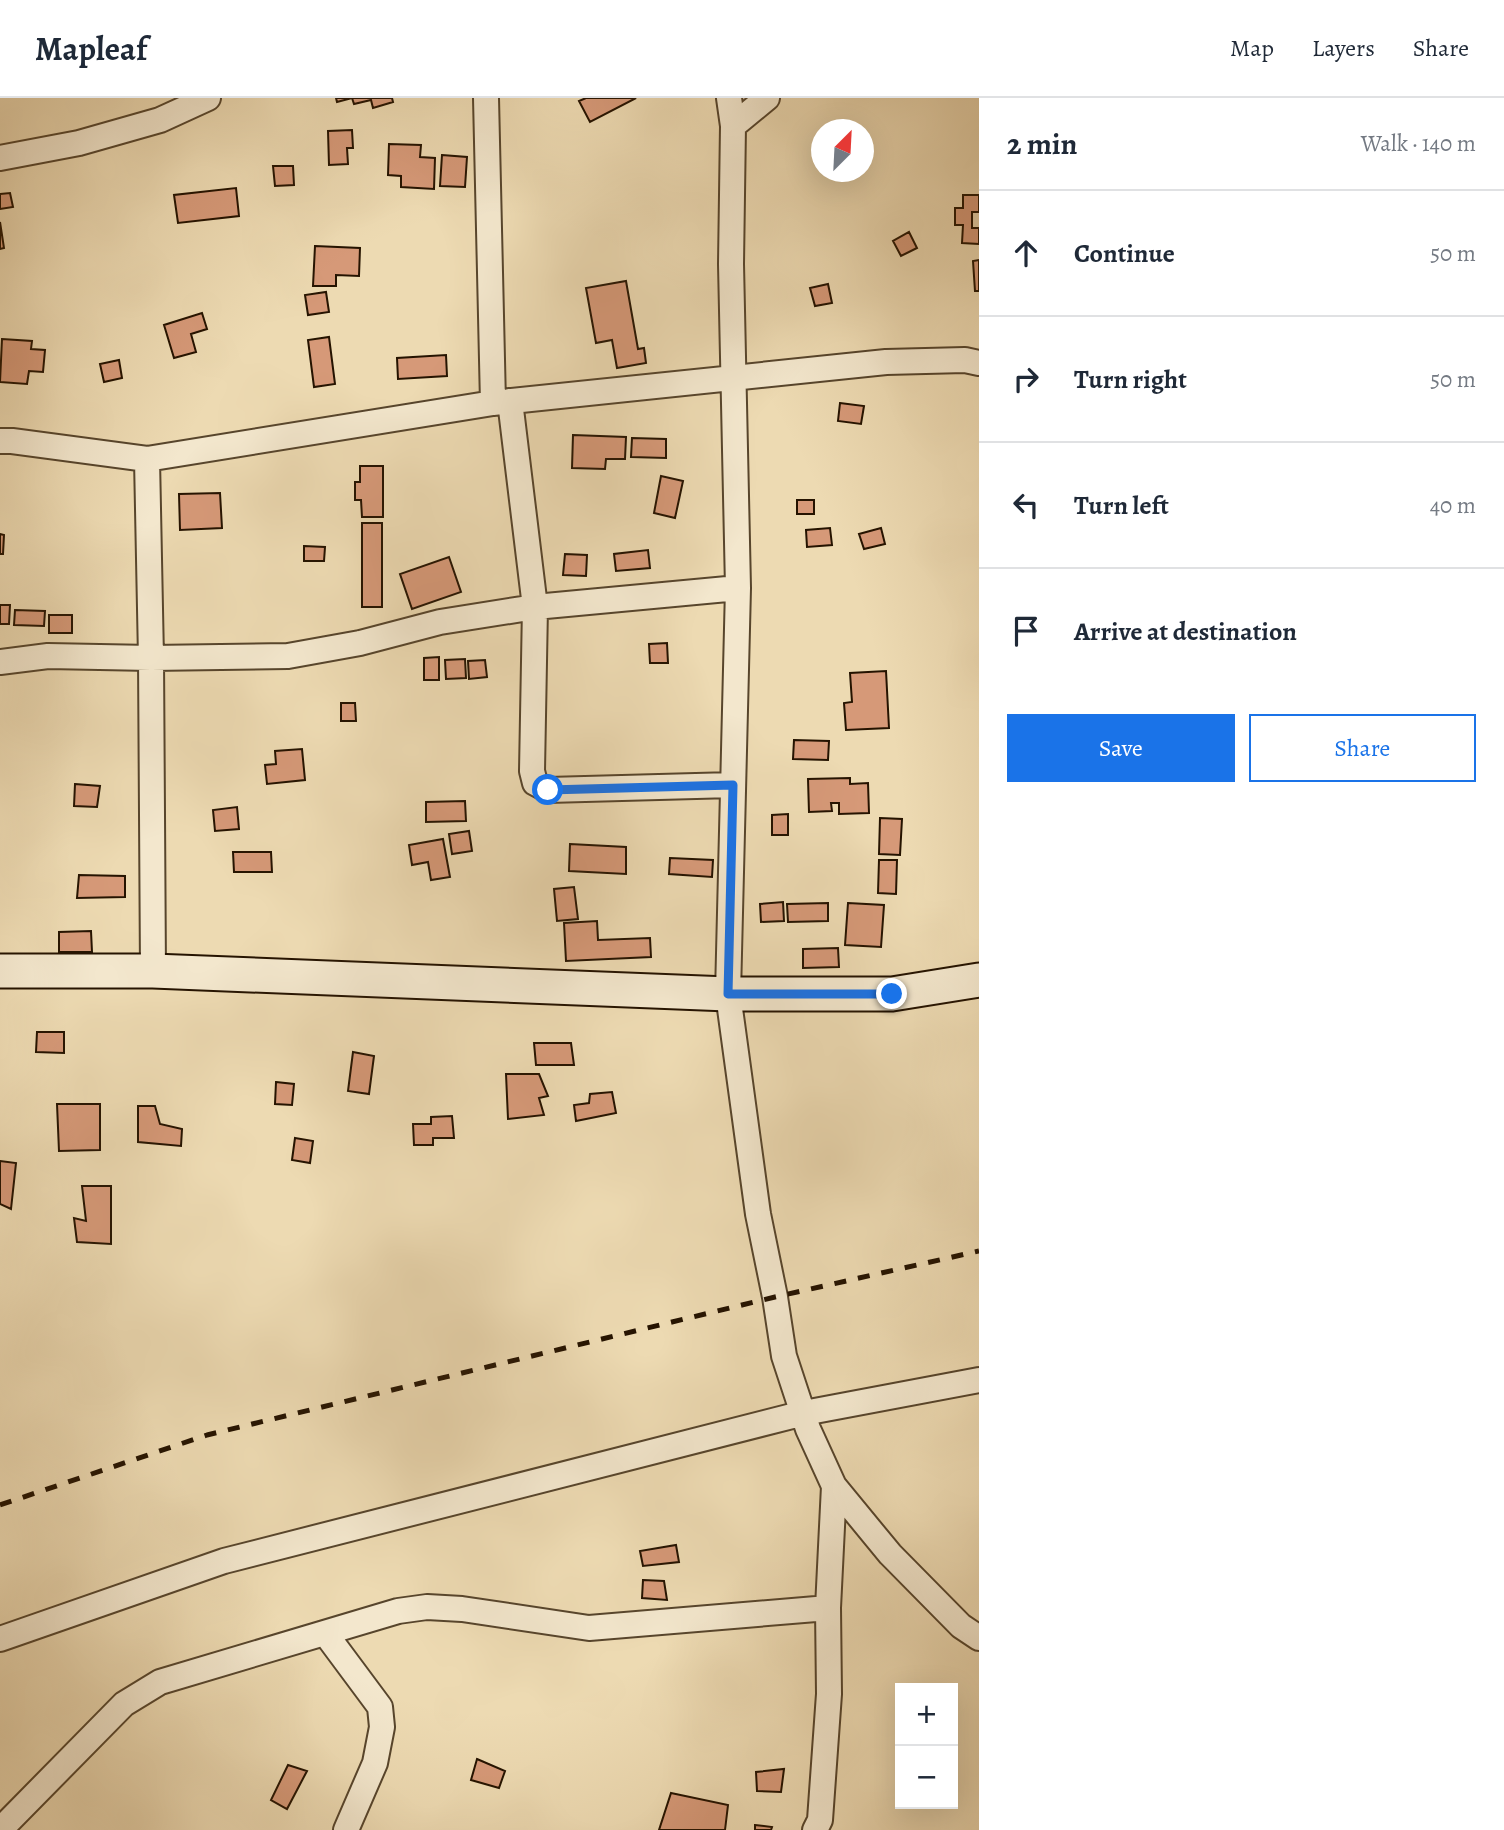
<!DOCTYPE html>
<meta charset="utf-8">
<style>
:root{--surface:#fff;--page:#f2f2f3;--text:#1f2937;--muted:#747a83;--line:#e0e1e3;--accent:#1a73e8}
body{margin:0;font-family:Alegreya,serif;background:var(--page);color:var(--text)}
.controls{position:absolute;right:21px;bottom:21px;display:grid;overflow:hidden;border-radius:0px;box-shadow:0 7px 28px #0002}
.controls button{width:63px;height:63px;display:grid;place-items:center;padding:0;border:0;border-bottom:2px solid var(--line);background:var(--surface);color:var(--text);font:35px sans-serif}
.compass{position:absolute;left:811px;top:21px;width:63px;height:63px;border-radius:50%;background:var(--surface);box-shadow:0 7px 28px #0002;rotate:24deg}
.stop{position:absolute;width:21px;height:21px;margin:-16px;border:5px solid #1a73e8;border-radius:50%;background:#fff}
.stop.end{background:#1a73e8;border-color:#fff;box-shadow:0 2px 7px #0008}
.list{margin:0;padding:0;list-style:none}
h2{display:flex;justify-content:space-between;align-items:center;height:91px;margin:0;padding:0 28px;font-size:30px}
h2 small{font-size:23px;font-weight:400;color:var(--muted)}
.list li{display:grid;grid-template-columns:46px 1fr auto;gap:21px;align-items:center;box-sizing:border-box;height:126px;padding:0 28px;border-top:2px solid var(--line)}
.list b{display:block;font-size:26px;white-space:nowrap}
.list em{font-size:23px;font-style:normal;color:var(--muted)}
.actions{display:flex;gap:14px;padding:21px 28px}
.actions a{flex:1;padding:16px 0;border:2px solid var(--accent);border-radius:0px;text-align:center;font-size:24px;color:var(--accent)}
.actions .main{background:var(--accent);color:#fff}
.icon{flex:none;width:38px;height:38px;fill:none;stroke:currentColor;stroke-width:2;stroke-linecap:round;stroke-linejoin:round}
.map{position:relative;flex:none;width:979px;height:1732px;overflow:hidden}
header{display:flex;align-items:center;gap:42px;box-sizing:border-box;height:98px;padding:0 35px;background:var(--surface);border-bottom:2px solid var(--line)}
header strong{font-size:33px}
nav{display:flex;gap:38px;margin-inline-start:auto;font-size:24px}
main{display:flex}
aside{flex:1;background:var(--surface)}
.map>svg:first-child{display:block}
.building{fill:#d69978;stroke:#251300;stroke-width:2}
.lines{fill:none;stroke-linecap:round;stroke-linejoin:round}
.street-casing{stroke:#57452c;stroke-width:28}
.secondary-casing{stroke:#251300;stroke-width:37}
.street{stroke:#f3e7cd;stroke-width:24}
.secondary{stroke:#f3e7cd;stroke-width:33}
.rail{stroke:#251300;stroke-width:5;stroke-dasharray:12 12;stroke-linecap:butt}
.route{stroke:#1a73e8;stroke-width:9}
</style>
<header>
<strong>Mapleaf</strong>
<nav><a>Map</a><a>Layers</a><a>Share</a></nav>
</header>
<main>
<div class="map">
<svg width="979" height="1732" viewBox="0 0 979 1732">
<rect width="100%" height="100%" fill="#eddab2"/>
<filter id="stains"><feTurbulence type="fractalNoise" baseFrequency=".00286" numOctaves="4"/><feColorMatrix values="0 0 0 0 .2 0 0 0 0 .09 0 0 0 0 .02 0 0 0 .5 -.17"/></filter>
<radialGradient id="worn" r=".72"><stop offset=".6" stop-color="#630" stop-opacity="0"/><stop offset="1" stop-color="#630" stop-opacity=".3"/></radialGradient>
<path class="building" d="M336,0H392L393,4L373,10L371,2L354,6L352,0L337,4Z
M586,0H636L590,24L579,3Z
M352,32L353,50H347L348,66L329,67L328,33Z
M389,46L421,47L420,59L435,60L434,91L401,89V78L388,77Z
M442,57L467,59L465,89L440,88Z
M273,68H293L294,87L275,88Z
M236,90L239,118L178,125L174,97Z
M10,95L13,109L0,111V96Z
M963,97H979V114H972V130H979V146L962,145L963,127H955V110H963Z
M0,124L4,150L0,151Z
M909,134L917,150L901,158L893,143Z
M315,148L360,150L359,178L336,177V188H313Z
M979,162V193H975L973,163Z
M626,183L638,251L644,250L646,265L617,270L612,242L596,245L586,190Z
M828,186L832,205L815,208L810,190Z
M326,194L329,214L308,217L305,197Z
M202,215L207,231L191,236L196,254L174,260L164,227Z
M329,239L335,286L314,289L308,242Z
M2,241L32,243L31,251L45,252L43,274L29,273L27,286L0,284Z
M446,257L447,278L398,281L397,260Z
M119,262L122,280L104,284L100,266Z
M840,305L864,308L861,326L838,323Z
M573,337L626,339L625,361H606L605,371L572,370Z
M632,340L666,341V360L631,359Z
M360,368H383V419H362L361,402H355V384H360Z
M661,378L683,383L675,420L654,415Z
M220,395L222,430L180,432L179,396Z
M797,402H814V416H797Z
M362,425H382V509H362Z
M830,430L832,447L807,449L806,432Z
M881,430L885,446L864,451L859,436Z
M0,436L4,437L3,456H0Z
M304,448L325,449L324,463H304Z
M648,452L650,470L616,473L614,456Z
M565,456L587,457L586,478L563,477Z
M449,459L461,494L412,511L400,476Z
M0,507H10L9,526H0Z
M15,512L45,513L44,528L14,527Z
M49,517H72V535H49Z
M667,545L668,565H650L649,546Z
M439,559V582H424V560Z
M465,561L466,580L446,581L445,562Z
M485,562L487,579L469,581L468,563Z
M886,573L889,630L846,632L844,605L852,604L850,575Z
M341,605H355L356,623H341Z
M794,642L829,643L828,662L793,661Z
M302,651L305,682L267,686L265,667L276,666L275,653Z
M850,680V686L868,685L869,715L839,716V705H831L832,713L809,714L808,681Z
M75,686L100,688L97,709L74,708Z
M465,703L466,723L426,724V704Z
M237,709L239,731L215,733L213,712Z
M788,716V737H772V717Z
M880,720L902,721L900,757L879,756Z
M469,733L472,753L452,756L449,736Z
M443,741L450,779L431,782L428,764L412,767L409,747Z
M570,746L626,749V776L569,773Z
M233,754H271L272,774H234Z
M670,760L713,762L712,779L669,776Z
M879,762H897L896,796L878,795Z
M79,777L125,778V799L77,800Z
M574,789L578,821L557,823L554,791Z
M783,804L784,823L761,824L760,806Z
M828,805V823L788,824L787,806Z
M848,805L884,807L881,849L845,847Z
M597,823L598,842L650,840L651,859L566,863L564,825Z
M91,833L92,854H59V834Z
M838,850L839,869L803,870V851Z
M37,934H64V955L36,954Z
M534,945H571L574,967H536Z
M353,954L374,958L369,996L348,993Z
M506,976H539L548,998L539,1000L544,1017L508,1021Z
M276,984L294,986L292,1007L275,1006Z
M612,994L616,1015L576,1023L574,1007L589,1005L590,996Z
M57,1006H100V1052L59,1053Z
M138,1008H155L160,1026L182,1031L181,1048L138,1044Z
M452,1018L454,1040H433V1047H414L413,1026H431V1019Z
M295,1040L313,1043L310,1065L292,1062Z
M0,1063L16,1065L11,1111L0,1106Z
M82,1088H111V1146L77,1144L74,1120L86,1123Z
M676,1447L679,1464L643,1468L640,1453Z
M643,1482L664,1483L667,1502L642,1500Z
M477,1661L505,1673L499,1690L471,1682Z
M288,1667L307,1673L287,1711L271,1702Z
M784,1671L781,1694L757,1693L756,1674Z
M671,1695L728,1707L725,1732H659Z
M755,1727L772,1729L771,1732H755Z"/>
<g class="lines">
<defs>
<path id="street" d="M486,0L493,305
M729,0L733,28L731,166L738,490L728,896L758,1116L775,1199L784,1258L808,1331L834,1388L890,1456L961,1528L979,1540
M733,28L767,0
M0,60L79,45L160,22L208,0
M510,303L535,509L532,673L535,685L548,692L733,687
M0,343H12L147,361L493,305L886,264L965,262L979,265
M147,361L151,560L153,873
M0,564L48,558L151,560L288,558L360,545L440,524L535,509L738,490
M325,1535L380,1609L382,1629L375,1665L346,1732
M0,1541L224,1463L804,1315L979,1282
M0,1732L124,1606L160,1584L398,1513L427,1509L462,1511L589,1530L828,1510
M815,1732L820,1722L829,1596L828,1510L834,1388"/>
<path id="secondary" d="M0,873H153L728,896H892L979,882"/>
</defs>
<use href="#street" class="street-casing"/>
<use href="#secondary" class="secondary-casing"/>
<use href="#street" class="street"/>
<use href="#secondary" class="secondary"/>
<path class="rail" d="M0,1407L207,1337L775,1199L979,1153"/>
</g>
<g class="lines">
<path class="route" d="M548,692L733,687L728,896H892"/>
</g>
<rect width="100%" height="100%" filter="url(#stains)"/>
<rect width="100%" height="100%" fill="url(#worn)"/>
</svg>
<div class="controls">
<button>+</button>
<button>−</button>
</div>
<svg class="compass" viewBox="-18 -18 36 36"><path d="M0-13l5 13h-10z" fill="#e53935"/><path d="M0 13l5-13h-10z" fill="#747a83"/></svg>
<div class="stop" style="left:548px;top:692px"></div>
<div class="stop end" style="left:892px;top:896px"></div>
</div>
<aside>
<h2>2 min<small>Walk · 140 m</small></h2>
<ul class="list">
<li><svg class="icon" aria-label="ahead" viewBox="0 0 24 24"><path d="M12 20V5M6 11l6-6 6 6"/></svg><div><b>Continue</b></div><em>50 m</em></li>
<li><svg class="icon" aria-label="right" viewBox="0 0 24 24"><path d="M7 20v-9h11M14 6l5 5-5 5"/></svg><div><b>Turn right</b></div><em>50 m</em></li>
<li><svg class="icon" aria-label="left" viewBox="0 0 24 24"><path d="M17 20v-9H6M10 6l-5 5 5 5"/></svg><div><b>Turn left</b></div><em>40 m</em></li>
<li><svg class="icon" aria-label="arrive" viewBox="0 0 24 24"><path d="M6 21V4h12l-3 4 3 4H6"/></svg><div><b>Arrive at destination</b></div></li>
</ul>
<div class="actions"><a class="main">Save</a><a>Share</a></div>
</aside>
</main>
